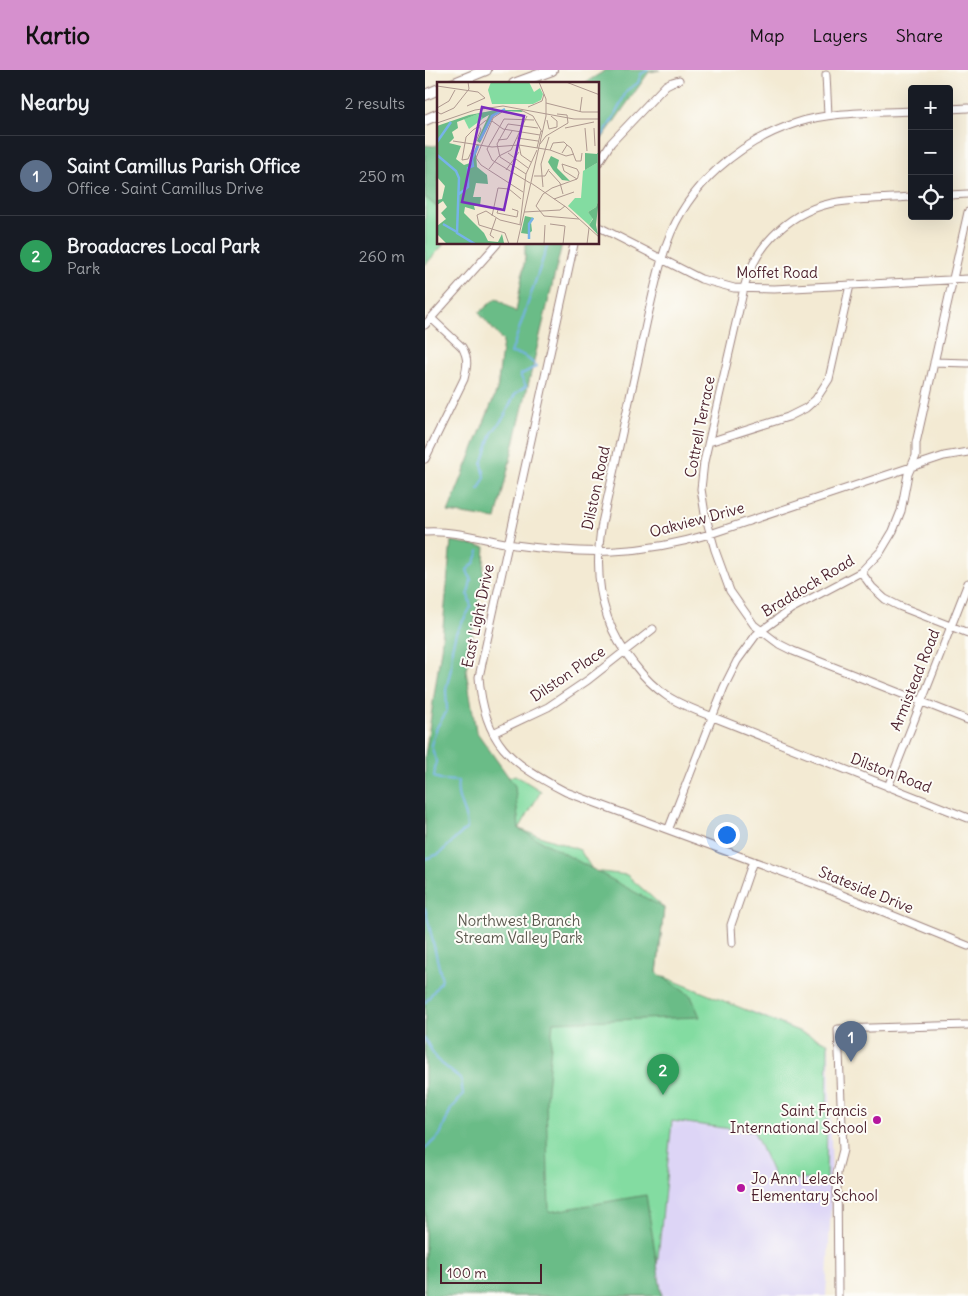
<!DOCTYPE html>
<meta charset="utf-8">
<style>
:root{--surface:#171b24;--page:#20242c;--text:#f1f3f6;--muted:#9ea1a6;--line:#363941;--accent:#d690ce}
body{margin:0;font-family:Delius,sans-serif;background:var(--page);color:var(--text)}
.controls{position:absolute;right:15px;top:15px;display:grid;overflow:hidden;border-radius:5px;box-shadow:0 5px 20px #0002}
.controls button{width:45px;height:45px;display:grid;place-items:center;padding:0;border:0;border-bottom:1px solid var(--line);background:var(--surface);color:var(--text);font:25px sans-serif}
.scale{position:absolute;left:15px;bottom:12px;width:102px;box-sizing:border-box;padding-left:5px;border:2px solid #4a1f2b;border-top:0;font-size:14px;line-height:18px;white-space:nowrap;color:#4a1f2b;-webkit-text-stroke:4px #fdfcf7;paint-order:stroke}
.you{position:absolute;left:301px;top:764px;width:18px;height:18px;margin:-12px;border:4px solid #fff;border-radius:50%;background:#1a73e8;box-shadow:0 0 0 8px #1a73e833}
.badge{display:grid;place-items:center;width:32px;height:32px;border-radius:50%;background:var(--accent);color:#fff;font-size:16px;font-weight:700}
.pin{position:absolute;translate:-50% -41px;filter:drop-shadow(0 1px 2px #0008)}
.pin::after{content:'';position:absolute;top:26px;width:18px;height:15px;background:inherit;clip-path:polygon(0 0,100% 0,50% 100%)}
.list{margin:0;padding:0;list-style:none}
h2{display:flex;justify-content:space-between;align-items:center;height:65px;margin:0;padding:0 20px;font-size:21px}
h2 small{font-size:16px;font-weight:400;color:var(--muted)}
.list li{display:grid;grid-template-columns:32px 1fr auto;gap:15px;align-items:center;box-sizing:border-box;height:80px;padding:0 20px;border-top:1px solid var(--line)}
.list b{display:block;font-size:19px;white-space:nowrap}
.list p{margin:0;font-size:16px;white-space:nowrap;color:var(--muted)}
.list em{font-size:16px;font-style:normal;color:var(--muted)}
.icon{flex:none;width:28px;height:28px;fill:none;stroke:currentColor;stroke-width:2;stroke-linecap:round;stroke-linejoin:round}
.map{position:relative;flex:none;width:543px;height:1226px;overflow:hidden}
header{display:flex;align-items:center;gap:30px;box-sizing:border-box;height:70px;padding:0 25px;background:var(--accent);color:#111}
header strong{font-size:24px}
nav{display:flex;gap:28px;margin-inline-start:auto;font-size:18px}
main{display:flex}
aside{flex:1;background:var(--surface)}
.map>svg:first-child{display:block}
.built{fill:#ddd5f6}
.green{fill:#83dca1;stroke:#667e66}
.forest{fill:#6abc87;stroke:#5a6e59}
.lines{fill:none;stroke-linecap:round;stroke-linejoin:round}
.stream{stroke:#76b3e8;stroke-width:2}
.minor-casing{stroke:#9e847f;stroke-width:9}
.highway-casing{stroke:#9e847f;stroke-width:12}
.minor{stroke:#fff;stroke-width:7}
.highway{stroke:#fff;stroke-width:10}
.poi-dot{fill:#b5179e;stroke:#fdfcf7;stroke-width:2}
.labels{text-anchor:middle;stroke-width:4;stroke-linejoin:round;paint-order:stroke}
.street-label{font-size:15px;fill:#4a1f2b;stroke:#fdfcf7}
.park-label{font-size:15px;fill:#5b584e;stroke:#fdfcf7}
.poi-label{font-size:15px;fill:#4a1f2b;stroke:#fdfcf7;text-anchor:end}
.inset-river{fill:none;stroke:#76b3e8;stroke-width:2.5}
.inset-road{fill:none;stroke:#af9990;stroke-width:1}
.view{fill:#7b2cbf;fill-opacity:0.15;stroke:#7b2cbf;stroke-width:2.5}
.inset-edge{fill:none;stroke:#4a1f2b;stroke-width:2.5}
</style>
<header>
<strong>Kartio</strong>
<nav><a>Map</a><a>Layers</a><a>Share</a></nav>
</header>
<main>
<aside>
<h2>Nearby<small>2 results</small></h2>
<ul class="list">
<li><span class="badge" style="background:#5c6f8a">1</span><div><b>Saint Camillus Parish Office</b><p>Office · Saint Camillus Drive</p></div><em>250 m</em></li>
<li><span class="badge" style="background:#2e9e5b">2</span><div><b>Broadacres Local Park</b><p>Park</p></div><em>260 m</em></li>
</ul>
</aside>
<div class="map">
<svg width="543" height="1226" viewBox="0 0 543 1226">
<rect width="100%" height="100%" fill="#fdfcf7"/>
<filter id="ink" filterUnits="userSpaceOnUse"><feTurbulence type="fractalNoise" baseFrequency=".02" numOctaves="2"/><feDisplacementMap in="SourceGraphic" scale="10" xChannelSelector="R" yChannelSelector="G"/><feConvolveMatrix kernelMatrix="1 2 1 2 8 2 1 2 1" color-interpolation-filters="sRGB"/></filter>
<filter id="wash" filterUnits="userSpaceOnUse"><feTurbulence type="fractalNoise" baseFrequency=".0096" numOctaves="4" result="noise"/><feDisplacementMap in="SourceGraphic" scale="20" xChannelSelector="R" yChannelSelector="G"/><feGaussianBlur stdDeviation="1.12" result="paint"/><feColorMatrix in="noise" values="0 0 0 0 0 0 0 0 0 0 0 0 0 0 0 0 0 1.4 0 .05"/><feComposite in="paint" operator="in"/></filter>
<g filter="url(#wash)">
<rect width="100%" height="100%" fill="#f3ead3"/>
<path class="built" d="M245,936L326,941L404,973L407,1118L401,1226H237L221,1125Z"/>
<path class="green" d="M14,81V174H19L0,195V87Z
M90,705L116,721L94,759L155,780L168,801L202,805L239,838L232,904L403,973L401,1110L350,1109L329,1062L247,1051L229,1226H0V737Z"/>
<path class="forest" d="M181,0H235L224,2L174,73V14H158Z
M14,74V139L0,127V75L9,76Z
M100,174H137L71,449L23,442L72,320L78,271L54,243L71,228L91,242L100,188Z
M26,471L60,477L58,507L41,600L51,661L90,716L94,759L239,838L232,903L266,926L275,947L128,952L121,1030L124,1142L221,1125L237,1226H0V686L16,579Z"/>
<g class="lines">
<path class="stream" d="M174,71L189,47L202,20L213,13L216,4L223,0
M54,419L60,407L57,394L67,363L79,347L90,324L101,316L95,305L112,296L98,285L86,283L123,174
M0,789L14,784L42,758C42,740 30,731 33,711L18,710L9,707L11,691L6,675L12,657L22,641L21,620L26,598L27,578L31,563L46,537L43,524L46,510L42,500L50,492L54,481
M0,838L17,910L0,933
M0,969L11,989L36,1009L38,1025L26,1039L15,1065L0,1079"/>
</g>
</g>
<g filter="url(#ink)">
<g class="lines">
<defs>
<path id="minor" d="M401,5L403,45
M524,39L543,38
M487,41C448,43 408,41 371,53C314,72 262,116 242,173C229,211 222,252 213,291C201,345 189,399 177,453C168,505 175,553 209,594C218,606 230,618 242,626C256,635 272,641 288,647L543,748
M174,92L186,73L241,15L247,12L254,10
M524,125L543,124
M487,127C463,129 437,128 413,132C367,139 331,173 319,218L279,392L276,419L280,444L290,480L305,521L329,555L354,574L368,581L543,650
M174,157L276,209L309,218L349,219L543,209
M149,174L54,607C59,673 85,693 141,722L390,814L543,876
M0,255L72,174
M509,292L543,293
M284,372L363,347L381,338L391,329L404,309L425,215
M0,389L39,309C42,297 44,289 37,277L6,248
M0,462C30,460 61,470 90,475C161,485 216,485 285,464L519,386L543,382
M436,502L447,517L460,529L474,536L543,563
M68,663L123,637L163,610L228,559
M463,717L543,513
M244,758L299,617L312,591L331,565L336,561L366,539L436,502L456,481L468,461L476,441L483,404L491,386V373L543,142
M307,873L306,855L328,791
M413,1226L412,1103L418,1080L413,959L543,955"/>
<path id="highway" d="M27,14L61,0
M89,14L127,0
M0,25L14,19
M0,50L14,44"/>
</defs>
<use href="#minor" class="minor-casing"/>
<use href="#highway" class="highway-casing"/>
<use href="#minor" class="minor"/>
<use href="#highway" class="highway"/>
</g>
</g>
<g class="poi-dot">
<circle cx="452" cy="1050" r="5"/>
<circle cx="316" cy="1118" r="5"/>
</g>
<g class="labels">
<g class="street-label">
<text x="352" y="208">Moffet Road</text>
<text transform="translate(275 357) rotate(-79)" y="5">Cottrell Terrace</text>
<text transform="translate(171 418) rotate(-78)" y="5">Dilston Road</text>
<text transform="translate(272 450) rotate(-15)" y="5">Oakview Drive</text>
<text transform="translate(383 516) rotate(-31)" y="5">Braddock Road</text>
<text transform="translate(53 546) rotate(-78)" y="5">East Light Drive</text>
<text transform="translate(143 604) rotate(-34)" y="5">Dilston Place</text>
<text transform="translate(490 610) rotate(-68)" y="5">Armistead Road</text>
<text transform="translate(466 703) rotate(21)" y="5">Dilston Road</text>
<text transform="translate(441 820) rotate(22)" y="5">Stateside Drive</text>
</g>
<g class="park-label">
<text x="94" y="856">Northwest Branch<tspan x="94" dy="17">Stream Valley Park</tspan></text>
</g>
<g class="poi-label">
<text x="442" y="1046">Saint Francis<tspan x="442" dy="17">International School</tspan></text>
<text x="326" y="1114" text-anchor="start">Jo Ann Leleck<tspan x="326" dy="17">Elementary School</tspan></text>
</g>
</g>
<g transform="translate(12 12)">
<rect width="162" height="162" fill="#f3ead3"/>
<path d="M54,0H92L97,10L103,6L106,12L104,18L96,22H55L51,8ZM56,29L32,47L27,37L44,31ZM160,71H162V117L159,125L151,130L156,136L152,143L131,124L138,116H144L146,89L160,81Z" fill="#83dca1"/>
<path d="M59,28H84L86,30L63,29L56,35L43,61L40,59L52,33L46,36L41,32L20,40L21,46L15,50L17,56L12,61L24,64L19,77L27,83L33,81L40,62L42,63L39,72L40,85L50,93L51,102L39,101L36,115H44L43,124H37L38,128L28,125L27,131L47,151L51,159L61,160L65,152L67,161L10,162L0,152V144L9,137L4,131L10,125L6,119L0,123V118L5,117L8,104L0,95V44L32,33ZM148,71L160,72V81L148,88ZM114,74L122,78L120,86L133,99L125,98L116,88L111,80ZM162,117L159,143L161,153L152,143L156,137L151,130L159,125ZM88,134L97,136L94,140L95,149L91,152L84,151Z" fill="#6abc87"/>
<path class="inset-river" d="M43,58L55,34L68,27M0,60L14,40M0,73L19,89L22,96L20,151L38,162M22,112L31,105V86L36,84L35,77L41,64M6,142L20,150M92,157V142L96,136"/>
<path class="inset-road" d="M129,0L163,13M0,4L41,10L48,16L30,24M109,21L145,30H163M91,25L105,19L107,12M0,26L12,19L18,8M84,28L96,34L105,50M0,30L4,32L17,26L32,7L31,0M65,30L56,36L39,76L44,83L86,110M143,30L145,15M110,38L112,47L120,45V39L114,34M55,39L66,47L103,53M0,41L38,28L66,24L137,37H163M42,44L44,48L31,77L25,78L29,55L36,48L42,44L48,39L50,38M128,46L157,40M148,46L150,69M157,46L158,64M80,56L101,59M61,58L70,57L75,49M16,59L55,65L82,63L113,68L129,74L137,72M103,62L109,54L131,41L130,33L120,32M82,63L84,73L94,80M130,63L134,66L139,79H144L145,71M100,66L104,49M113,68L116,61L127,60L130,63L125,71M71,71L91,86M52,87L62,74L74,68L90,34M69,88L82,70M112,89L123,101L126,112M89,92L63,75L60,62L71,42L101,46M97,94H108L112,87M140,97L127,89L125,82L140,87L142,91L141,94V95L140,97L115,106L106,112L99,124L107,134L142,137M93,101L55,78L50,67L67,37L97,38M94,101L129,125L163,156M106,105L104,82L112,55M117,117L137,110M61,128L60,131L80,135L81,129L75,127M87,130L123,128L128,124M55,134L61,106L72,107L84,117M83,142L89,92L100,68M113,142L128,144L126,162M57,156L53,153L59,136M72,162L68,151L42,143L40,133L49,129L63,138L84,143M80,162L109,34V17L102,0M107,162L108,143M150,162L152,146"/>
<path class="view" d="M45,25L87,34L67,128L25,120Z"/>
<rect width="162" height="162" class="inset-edge"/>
</g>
</svg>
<div class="controls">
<button>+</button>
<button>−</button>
<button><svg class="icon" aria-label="locate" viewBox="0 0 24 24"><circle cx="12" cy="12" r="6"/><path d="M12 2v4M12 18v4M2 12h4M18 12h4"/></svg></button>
</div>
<div class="scale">100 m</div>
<div class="you"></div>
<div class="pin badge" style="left:426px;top:992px;background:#5c6f8a">1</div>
<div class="pin badge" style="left:238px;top:1025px;background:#2e9e5b">2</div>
</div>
</main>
